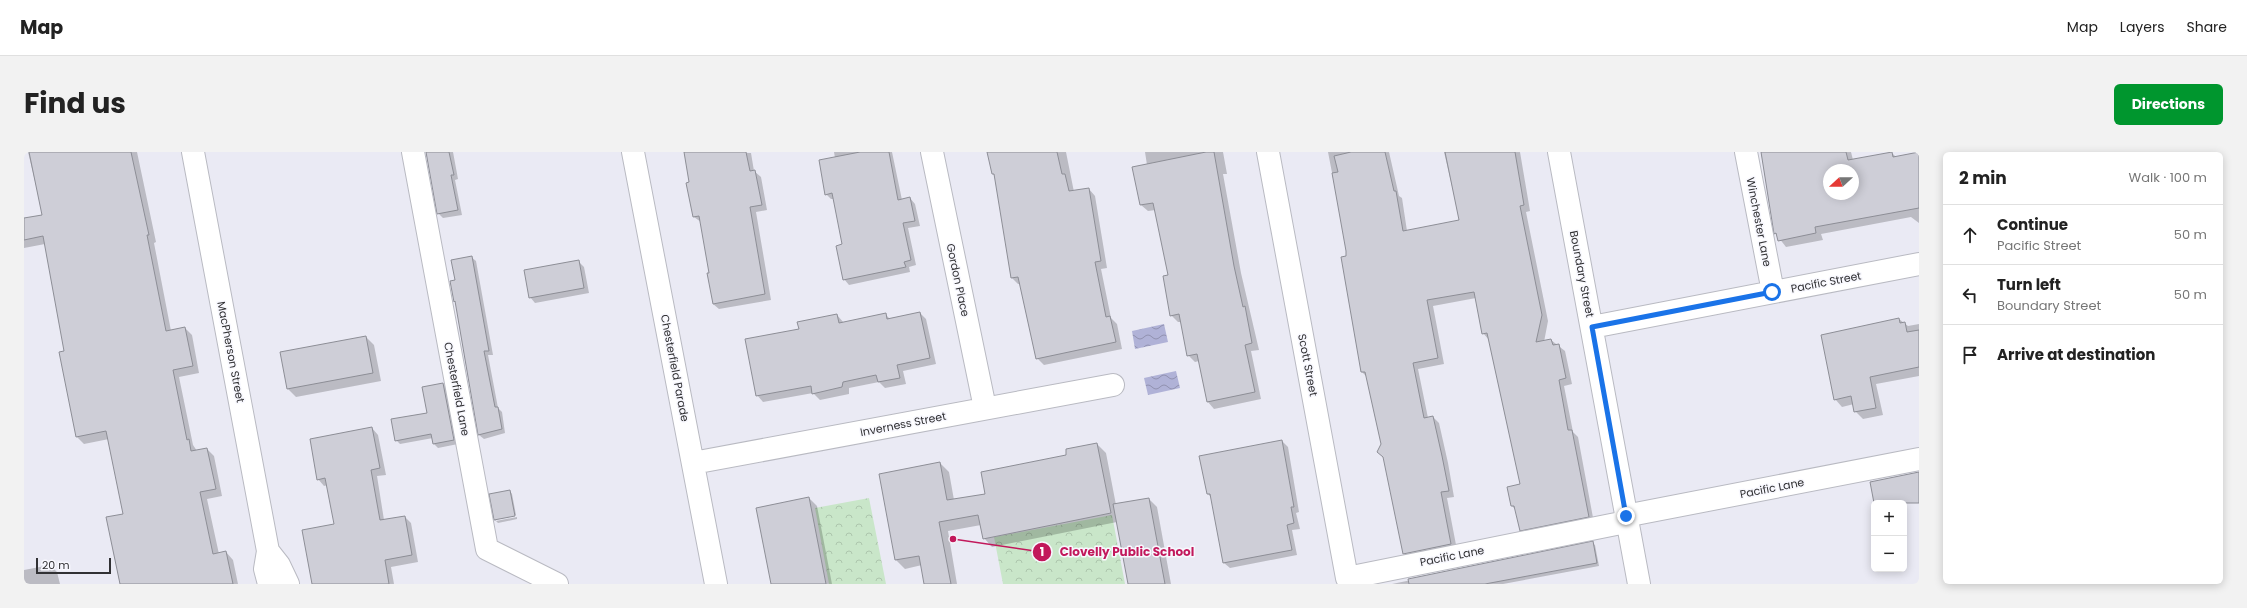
<!DOCTYPE html>
<meta charset="utf-8">
<style>
:root{--surface:#fff;--page:#f2f2f2;--text:#222;--muted:#767676;--line:#e0e0e0;--accent:#00962e}
body{margin:0;font-family:Poppins,sans-serif;background:var(--page);color:var(--text)}
.controls{position:absolute;right:12px;bottom:12px;display:grid;overflow:hidden;border-radius:6px;box-shadow:0 2px 10px #0003}
.controls button{width:36px;height:36px;display:grid;place-items:center;padding:0;border:0;border-bottom:1px solid var(--line);background:var(--surface);color:var(--text);font:20px sans-serif}
.compass{position:absolute;left:1799px;top:12px;width:36px;height:36px;border-radius:50%;background:var(--surface);box-shadow:0 2px 10px #0003;rotate:249deg}
.scale{position:absolute;left:12px;bottom:10px;width:75px;box-sizing:border-box;padding-left:4px;border:2px solid #313134;border-top:0;font-size:11px;line-height:14px;white-space:nowrap;color:#313134;-webkit-text-stroke:3px #f8f8fe;paint-order:stroke}
.stop{position:absolute;width:12px;height:12px;margin:-9px;border:3px solid #1a73e8;border-radius:50%;background:#fff}
.stop.end{background:#1a73e8;border-color:#fff;box-shadow:0 1px 4px #0008}
.list{margin:0;padding:0;list-style:none}
h2{display:flex;justify-content:space-between;align-items:center;height:52px;margin:0;padding:0 16px;font-size:17px}
h2 small{font-size:13px;font-weight:400;color:var(--muted)}
.list li{display:grid;grid-template-columns:26px 1fr auto;gap:12px;align-items:center;box-sizing:border-box;height:60px;padding:0 16px;border-top:1px solid var(--line)}
.list b{display:block;font-size:15px;white-space:nowrap}
.list p{margin:0;font-size:13px;white-space:nowrap;color:var(--muted)}
.list em{font-size:13px;font-style:normal;color:var(--muted)}
.icon{flex:none;width:22px;height:22px;fill:none;stroke:currentColor;stroke-width:2;stroke-linecap:round;stroke-linejoin:round}
.map{position:relative;flex:none;width:1895px;height:432px;overflow:hidden;border-radius:6px}
header{display:flex;align-items:center;gap:24px;box-sizing:border-box;height:56px;padding:0 20px;background:var(--surface);border-bottom:1px solid var(--line)}
header strong{font-size:19px}
nav{display:flex;gap:22px;margin-inline-start:auto;font-size:14px}
.intro{display:flex;align-items:center;justify-content:space-between;box-sizing:border-box;height:96px;padding:0 24px}
h1{margin:0;font-size:28px}
.button{padding:10px 18px;border-radius:6px;background:var(--accent);color:#fff;font-size:14px;font-weight:700}
main{display:flex;gap:24px;padding:0 24px}
aside{flex:1;background:var(--surface);border-radius:6px;box-shadow:0 2px 10px #0003}
.map>svg:first-child{display:block}
.park{fill:url(#park-crowns)}
.water{fill:url(#water-waves)}
.shadow{fill:#0003;fill-rule:evenodd}
.building{fill:#ceced7;stroke:#8d8e96;fill-rule:evenodd}
.lines{fill:none;stroke-linecap:round;stroke-linejoin:round}
.minor-casing{stroke:#b9bac2;stroke-width:24}
.secondary-casing{stroke:#b9bac2;stroke-width:24}
.minor{stroke:#fff;stroke-width:22}
.secondary{stroke:#fff;stroke-width:22}
.route{stroke:#1a73e8;stroke-width:5}
.labels{text-anchor:middle;stroke-width:3;stroke-linejoin:round;paint-order:stroke}
.street-label{font-size:11px;fill:#313134;stroke:#f8f8fe}
.leader{fill:none;stroke:#c2185b;stroke-width:1.5}
.callout-dot{fill:#c2185b;stroke:#f8f8fe;stroke-width:1.5}
.mark-label{font-size:12px;text-anchor:middle;font-weight:bold;fill:#fff}
.callout-label{font-size:12px;text-anchor:middle;font-weight:bold;fill:#c2185b;stroke:#f8f8fe;stroke-width:3;stroke-linejoin:round;paint-order:stroke}
</style>
<header>
<strong>Map</strong>
<nav><a>Map</a><a>Layers</a><a>Share</a></nav>
</header>
<div class="intro"><h1>Find us</h1><a class="button">Directions</a></div>
<main>
<div class="map">
<svg width="1895" height="432" viewBox="0 0 1895 432">
<defs>
<pattern id="park-crowns" width="20" height="18" patternUnits="userSpaceOnUse"><rect width="20" height="18" fill="#c9e6c9"/><path d="M2 6a3 3 0 1 1 6 0M12 15a3 3 0 1 1 6 0" fill="none" stroke="#adc6ad"/></pattern>
<pattern id="water-waves" width="16" height="10" patternUnits="userSpaceOnUse"><rect width="16" height="10" fill="#b0b2d7"/><path d="M0 5q4-4 8 0t8 0" fill="none" stroke="#9091af"/></pattern>
</defs>
<rect width="100%" height="100%" fill="#eaeaf4"/>
<path class="park" d="M845,346L862,432H805L791,356Z
M1088,363L1101,432H979L970,385Z"/>
<path class="water" d="M1140,172L1144,190L1111,197L1108,179Z
M1152,219L1156,236L1124,243L1120,226Z"/>
<path class="shadow" d="M4,0H113L132,90L130,91L147,179L161,176L168,183L175,221L155,225L169,293L173,299L183,297L190,304L198,344L183,347L195,402L202,400L209,408L214,432H96L83,366L100,363L85,287L60,292L53,285L41,200L21,92L0,96V67L19,63Z
M402,0H429L434,27L431,28L438,63L419,66L414,61Z
M661,0L727,1L730,19L737,25L743,58L732,60L747,148L695,157L689,152L687,121L677,70L670,65L663,32L667,31Z
M810,0H868L878,48L886,46L891,52L896,74L884,76L892,113L885,115L886,120L825,133L820,127L819,93L810,47H807L802,42L811,6Z
M964,0H1042L1050,40L1065,37L1071,44L1083,116L1077,117L1087,166L1093,172L1098,197L1020,213L1013,206L997,132H994L988,126L971,24L969,22Z
M1121,0H1199L1203,22H1199L1217,121L1235,198L1227,199L1237,247L1190,257L1184,250L1175,209L1171,210L1164,203L1157,170H1154L1147,163L1145,124L1132,58L1124,59L1117,53L1123,13Z
M1304,0H1365L1375,44L1378,46L1383,79L1436,69L1420,0H1496L1506,59L1502,60L1524,169L1520,190L1527,188L1541,199L1548,232L1540,234L1549,280L1554,285L1570,371L1503,384L1496,378L1492,358L1488,354L1497,333L1465,188L1459,181L1452,146L1409,154L1420,212L1394,217L1404,266L1409,265L1415,271L1424,311L1430,345L1423,346L1433,398L1386,408L1380,402L1360,306L1354,300L1359,293L1343,225L1338,220L1323,99Z
M1737,0H1827L1829,8L1868,1L1872,5L1895,1V71L1887,65L1797,82L1799,88L1762,95L1751,81ZM1805,18H1829V42H1805Z
M447,105L452,109L469,203H464L474,256L478,260L481,281L460,287L455,283L433,151L431,149Z
M554,109L560,115L565,141L511,151L506,145Z
M896,161L902,167L912,212L879,219L882,232L861,236L855,230L825,236V242L796,248L789,241L739,250L733,243L776,177L813,163L820,171L861,162L866,167Z
M1875,167L1884,174L1895,172V224L1852,232L1859,263L1839,267L1831,259L1830,252L1818,255L1811,247Z
M342,185L350,193L357,229L272,245L264,237Z
M419,232L423,236L434,292L414,296L410,292L409,286L376,292L372,288L404,262Z
M348,276L354,283L362,323L353,324L360,368L381,365L387,371L394,410L367,415L370,432H291L311,373L304,333L300,334L294,327Z
M1258,289L1264,295L1275,360L1272,361L1276,377L1268,378L1273,403L1206,416L1200,411L1188,346L1184,342Z
M1073,292L1082,301L1092,353L1125,347L1133,355L1147,432H1105L1093,370L968,395L960,386L957,373L924,379L933,432H901L898,413L881,417L872,408L916,311L925,320L930,348L962,342L1043,304Z
M486,339L488,342L492,363L472,367V369L471,368Z
M785,346L793,354L808,432H748Z
M493,365V367L474,371L472,369Z
M1568,391L1571,393L1575,414L1479,432H1368Z
M26,413L33,420L36,432H0V418Z"/>
<path class="building" d="M5,0H107L125,83H123L142,179L161,175L169,214L149,218L163,288L165,287L167,299L183,296L192,337L176,340L189,402L202,399L209,432H96L82,365L99,362L82,279L52,285L35,200L40,199L19,84L0,88V66L18,63Z
M402,0H425L430,23H427L434,58L413,62Z
M660,0H722L726,19L731,18L738,53L726,55L741,142L689,152L683,121H685L675,64L669,65L662,31L665,30Z
M836,0H865L874,48L886,45L891,69L879,71L887,108L880,110L882,115L819,128L812,94L818,92L808,41L801,43L795,8Z
M963,0H1033L1038,22H1041L1045,39L1065,36L1077,109L1071,110L1082,165L1086,164L1092,190L1012,207L994,125L987,126L970,22H968Z
M1182,0H1190L1210,114L1219,155L1221,154L1228,191L1221,193L1231,240L1183,250L1173,202L1163,204L1155,162L1146,164L1139,124L1144,123L1129,51L1116,53L1108,15Z
M1327,0H1361L1370,39H1372L1379,79L1435,68L1421,0H1491L1500,53L1496,54L1518,163L1512,190L1527,187L1529,193L1535,192L1542,226L1535,228L1544,278H1548L1565,365L1496,379L1490,354H1487L1483,335L1496,332L1463,181L1458,182L1450,140L1403,148L1414,206L1389,211L1400,266L1409,264L1418,304L1425,339L1417,340L1427,392L1379,402L1359,305L1353,300L1357,292L1341,220H1337L1317,105L1322,104V99L1308,21L1314,20L1310,4Z
M1737,0H1822L1824,8L1868,0L1869,5L1895,0V56L1791,75L1792,81L1754,89L1752,81L1750,82ZM1805,18H1829V42H1805Z
M448,104L465,199H460L471,255H474L478,277L454,283L431,149L430,150L426,129L431,128L427,108Z
M555,108L560,136L505,146L500,118Z
M896,160L906,206L873,213L876,226L854,230L852,223L819,230L818,235L788,242L787,234L732,244L721,187L775,177L773,170L813,162L815,171L862,161L863,167Z
M1875,166L1876,171L1881,170L1883,180L1895,178V215L1846,225L1852,256L1830,260L1827,244L1810,248L1797,183Z
M342,184L349,221L263,237L256,200Z
M419,231L430,288L409,292L407,282L371,289L367,267L403,261L398,235Z
M348,275L356,316L347,318L356,368L381,364L388,403L361,408L365,432H288L278,378L310,372L301,326L293,328L286,287Z
M1258,288L1270,355H1267L1270,371L1263,373L1268,398L1199,411L1186,342H1183L1175,304Z
M1073,291L1087,361L959,387L954,363L915,370L927,432H900L895,404L871,408L855,322L916,310L923,348L961,342L957,320L1042,303V297Z
M1895,320V351H1850L1846,330Z
M486,338L491,364L470,368L465,342Z
M785,345L802,432H747L732,356Z
M1125,346L1141,432H1104L1089,352Z
M1569,389L1573,411L1461,432H1385L1384,427Z"/>
<g class="lines">
<defs>
<path id="minor" d="M389,0L463,397L533,432
M609,0L692,432
M908,0L961,256
M1244,0L1323,426L1602,370
M1535,0L1615,432
M1722,0L1749,140
M1568,175L1895,112
M669,311L1089,233
M1601,364L1895,307"/>
<path id="secondary" d="M169,0L244,399L241,417L245,432
M244,399L255,413L264,432"/>
</defs>
<use href="#minor" class="minor-casing"/>
<use href="#secondary" class="secondary-casing"/>
<use href="#minor" class="minor"/>
<use href="#secondary" class="secondary"/>
</g>
<g class="lines">
<path class="route" d="M1602,364L1568,175L1748,140"/>
</g>
<g class="labels">
<g class="street-label">
<text transform="translate(1735 70) rotate(79)" y="4">Winchester Lane</text>
<text transform="translate(1558 122) rotate(79)" y="4">Boundary Street</text>
<text transform="translate(934 128) rotate(78)" y="4">Gordon Place</text>
<text transform="translate(1802 130) rotate(-11)" y="4">Pacific Street</text>
<text transform="translate(207 200) rotate(79)" y="4">MacPherson Street</text>
<text transform="translate(1284 213) rotate(79)" y="4">Scott Street</text>
<text transform="translate(651 216) rotate(79)" y="4">Chesterfield Parade</text>
<text transform="translate(433 237) rotate(79)" y="4">Chesterfield Lane</text>
<text transform="translate(879 272) rotate(-11)" y="4">Inverness Street</text>
<text transform="translate(1748 336) rotate(-11)" y="4">Pacific Lane</text>
<text transform="translate(1428 404) rotate(-11)" y="4">Pacific Lane</text>
</g>
</g>
<path class="leader" d="M929 387L1018 400"/>
<g class="callout-dot">
<circle cx="929" cy="387" r="4"/>
<circle cx="1018" cy="400" r="10"/>
</g>
<g class="mark-label">
<text x="1018" y="404">1</text>
</g>
<g class="callout-label">
<text x="1103" y="404">Clovelly Public School</text>
</g>
</svg>
<div class="controls">
<button>+</button>
<button>−</button>
</div>
<svg class="compass" viewBox="-18 -18 36 36"><path d="M0-13l5 13h-10z" fill="#e53935"/><path d="M0 13l5-13h-10z" fill="#767676"/></svg>
<div class="scale">20 m</div>
<div class="stop" style="left:1748px;top:140px"></div>
<div class="stop end" style="left:1602px;top:364px"></div>
</div>
<aside>
<h2>2 min<small>Walk · 100 m</small></h2>
<ul class="list">
<li><svg class="icon" aria-label="ahead" viewBox="0 0 24 24"><path d="M12 20V5M6 11l6-6 6 6"/></svg><div><b>Continue</b><p>Pacific Street</p></div><em>50 m</em></li>
<li><svg class="icon" aria-label="left" viewBox="0 0 24 24"><path d="M17 20v-9H6M10 6l-5 5 5 5"/></svg><div><b>Turn left</b><p>Boundary Street</p></div><em>50 m</em></li>
<li><svg class="icon" aria-label="arrive" viewBox="0 0 24 24"><path d="M6 21V4h12l-3 4 3 4H6"/></svg><div><b>Arrive at destination</b></div></li>
</ul>
</aside>
</main>
